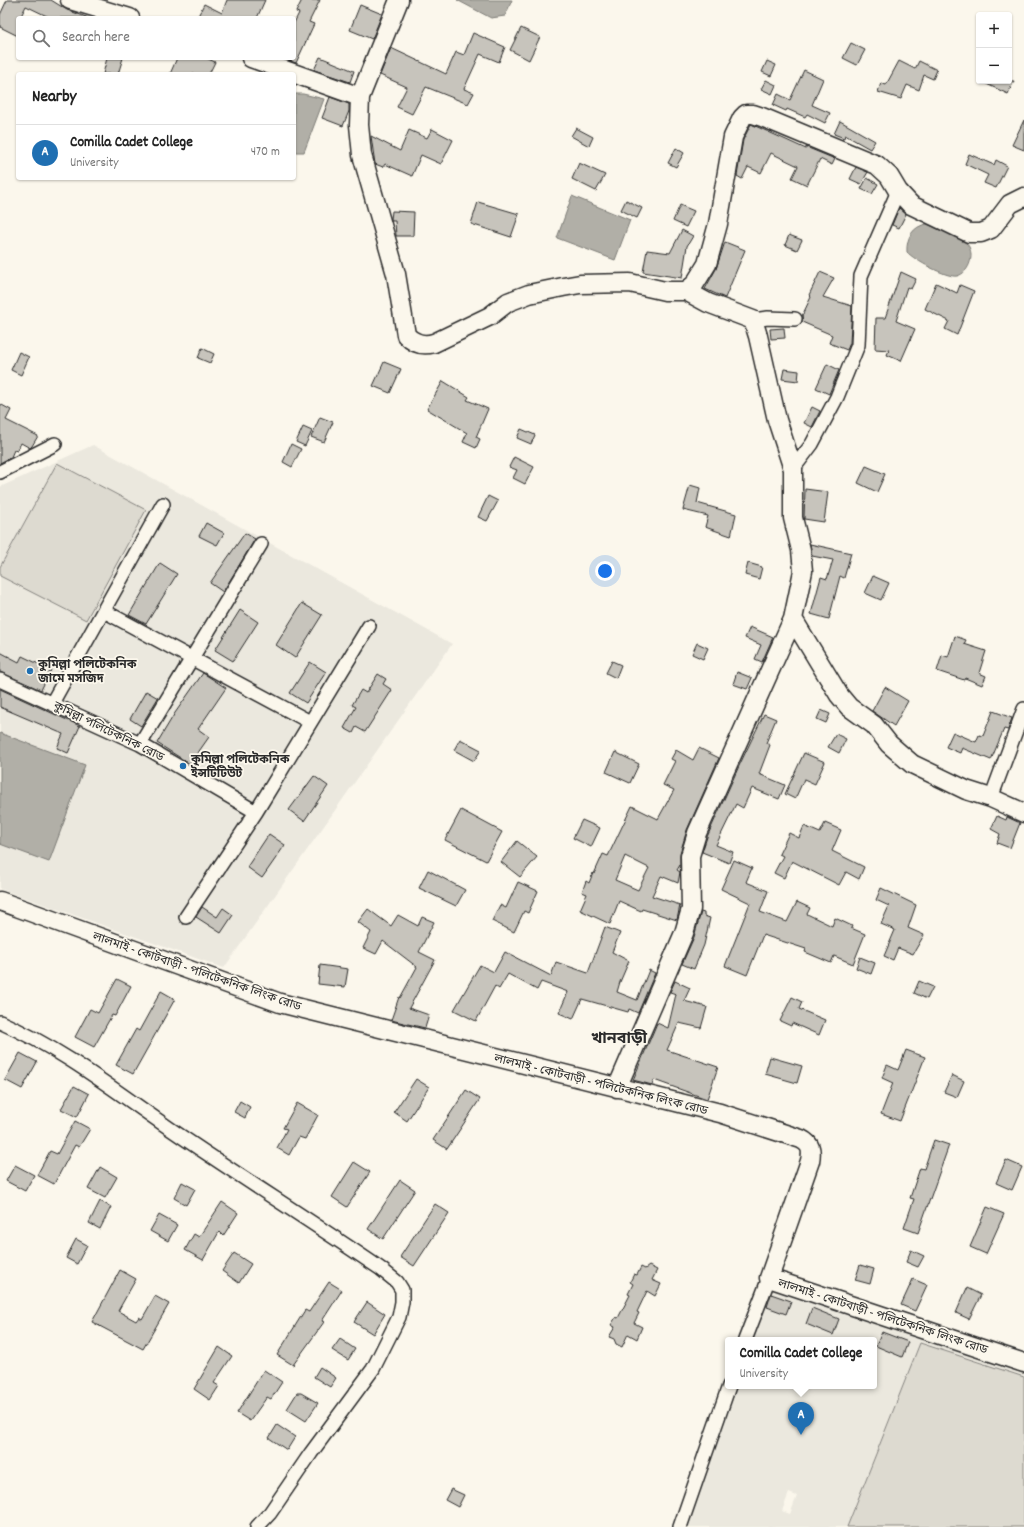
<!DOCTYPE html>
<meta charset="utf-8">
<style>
:root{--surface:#fff;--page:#f6f6f6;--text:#222;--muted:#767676;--line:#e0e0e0;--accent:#1f6fb2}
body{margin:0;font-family:Dekko,"Noto Sans Bengali",sans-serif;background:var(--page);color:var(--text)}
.controls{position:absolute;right:12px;top:12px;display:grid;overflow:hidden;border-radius:4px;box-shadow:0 1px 3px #0004}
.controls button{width:36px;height:36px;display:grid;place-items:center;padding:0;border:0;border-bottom:1px solid var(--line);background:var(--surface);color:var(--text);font:20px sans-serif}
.you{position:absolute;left:605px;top:571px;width:14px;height:14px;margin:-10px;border:3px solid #fff;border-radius:50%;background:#1a73e8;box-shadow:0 0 0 6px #1a73e833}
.badge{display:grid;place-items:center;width:26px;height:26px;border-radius:50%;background:var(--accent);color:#fff;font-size:13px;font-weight:700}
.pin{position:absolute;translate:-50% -33px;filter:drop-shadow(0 1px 2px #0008)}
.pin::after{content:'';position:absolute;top:21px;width:14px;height:12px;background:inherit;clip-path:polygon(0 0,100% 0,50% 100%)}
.popup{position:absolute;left:725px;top:1337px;width:152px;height:52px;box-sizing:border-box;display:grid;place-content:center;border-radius:4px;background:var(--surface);filter:drop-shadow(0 1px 3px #0005);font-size:13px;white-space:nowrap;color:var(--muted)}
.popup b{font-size:15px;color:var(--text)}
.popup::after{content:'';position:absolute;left:50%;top:100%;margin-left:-8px;border:8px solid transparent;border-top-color:var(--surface)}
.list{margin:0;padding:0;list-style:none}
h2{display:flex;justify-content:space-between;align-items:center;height:52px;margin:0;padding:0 16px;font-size:17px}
h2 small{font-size:13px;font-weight:400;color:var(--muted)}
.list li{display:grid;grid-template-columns:26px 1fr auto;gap:12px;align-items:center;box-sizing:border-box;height:56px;padding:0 16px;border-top:1px solid var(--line)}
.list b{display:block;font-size:15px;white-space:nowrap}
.list p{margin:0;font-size:13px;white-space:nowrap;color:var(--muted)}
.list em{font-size:13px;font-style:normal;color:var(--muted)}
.icon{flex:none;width:22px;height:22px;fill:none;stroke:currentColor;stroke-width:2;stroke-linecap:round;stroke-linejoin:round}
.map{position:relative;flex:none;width:1024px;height:1527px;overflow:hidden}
.search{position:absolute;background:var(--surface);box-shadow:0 1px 3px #0004;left:16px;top:16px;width:280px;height:44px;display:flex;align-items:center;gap:10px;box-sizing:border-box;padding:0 14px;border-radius:4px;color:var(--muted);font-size:15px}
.panel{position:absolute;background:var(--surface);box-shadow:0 1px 3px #0004;left:16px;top:72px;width:280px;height:108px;border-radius:4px}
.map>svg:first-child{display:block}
.built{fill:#ebe8de;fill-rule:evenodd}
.green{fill:#dddad0;stroke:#84827e}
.water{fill:#b1afa7;stroke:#7b7a75}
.building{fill:#c7c4bc;stroke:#2b2b2b;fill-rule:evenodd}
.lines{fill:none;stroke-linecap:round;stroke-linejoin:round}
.street-casing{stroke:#2b2b2b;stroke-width:16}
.secondary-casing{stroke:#2b2b2b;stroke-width:21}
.street{stroke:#fbf7ec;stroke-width:13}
.secondary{stroke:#fbf7ec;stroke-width:18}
.poi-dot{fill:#1f6fb2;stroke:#fbf7ec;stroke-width:1.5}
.labels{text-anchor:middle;stroke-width:3.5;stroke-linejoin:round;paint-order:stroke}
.poi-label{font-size:12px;font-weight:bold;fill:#2b2b2b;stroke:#fbf7ec;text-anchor:start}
.street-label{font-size:12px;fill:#2b2b2b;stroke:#fbf7ec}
.district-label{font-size:16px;font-weight:bold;fill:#2b2b2b;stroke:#fbf7ec}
</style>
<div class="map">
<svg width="1024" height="1527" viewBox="0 0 1024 1527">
<rect width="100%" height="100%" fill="#fbf7ec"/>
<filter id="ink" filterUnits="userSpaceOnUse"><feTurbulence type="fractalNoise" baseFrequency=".025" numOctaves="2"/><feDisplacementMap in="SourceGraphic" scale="8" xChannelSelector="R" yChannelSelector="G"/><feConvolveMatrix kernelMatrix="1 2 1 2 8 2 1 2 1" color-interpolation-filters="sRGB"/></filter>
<g filter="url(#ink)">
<path class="built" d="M93,445L452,644L224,968L0,889V487Z
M768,1286L1024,1370V1377L920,1343L847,1527H687L735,1386H874V1340H750ZM768,1293L791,1301L786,1314L763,1305ZM812,1308L839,1319L833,1335L806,1324ZM882,1332L908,1342L902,1357L876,1346ZM789,1493L797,1496L790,1514L782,1511Z"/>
<path class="green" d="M57,463L146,510L86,620L0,576V567Z
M920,1343L1024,1377V1527H847Z"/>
<path class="water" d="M457,0H512L505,16L491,18Z
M294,94H303L324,99L304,152H294Z
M572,196L630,220L615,260L557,238Z
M927,224C939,230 957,234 966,243C976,252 970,273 957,276C947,278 914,260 907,252C906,238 913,226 927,224Z
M0,733L85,765L49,862L0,844Z"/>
<path class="building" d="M7,0H51L67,10L89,18H51L26,6L20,18H18V36L0,27V15Z
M227,0H265L257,18H197L204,4L222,13Z
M302,0H320L309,22L314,24L296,63L282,58H294V23L299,13L296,12Z
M360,5L382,14L372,39L350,30Z
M521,28L540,37L529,60L510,50Z
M473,33L505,47L499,62L480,54L464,89L474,93L468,104L426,87L412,114L397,107L407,87L380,75L391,48L446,74L456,52L464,55Z
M851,43L865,50L857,65L843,58Z
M320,57L354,71L350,82L314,70Z
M107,58H123L118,74H103Z
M177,58H206L215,62L209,74H170Z
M767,61L776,65L771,76L762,72Z
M899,61L915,69L919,61L937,70L933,79L924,75L919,90L907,85L901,99L878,92L881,83L886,85Z
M804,70L823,79L812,105L830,113L825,123L807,114L805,117L787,109L786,111L773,105L778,94L790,100Z
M766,80L776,85L772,94L761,89Z
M980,81H1014L1008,94Z
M330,97L349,104V111L343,126L322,118Z
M1024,120V150L1012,145Z
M840,121L875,141L870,149L845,135L844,138L834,134Z
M751,124L806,149V147L835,159L832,165L820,159L807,185L792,178L798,166L771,153L761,173L748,167L742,179L737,176L743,140Z
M576,128L593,137L589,146L571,136Z
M432,129L453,140L441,164L421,155L412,176L385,164L383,167L375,164L371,136L400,151L409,130L427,138Z
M676,148L684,153L676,167L668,163Z
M969,154L994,165L996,160L1007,166L996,188L984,183L988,175L965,164Z
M579,163L605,175L596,191L572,179Z
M856,167L868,172L861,184L850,179Z
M867,178L878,184L872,194L861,189Z
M626,200L642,208L637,218L621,210Z
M478,202L519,214L511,237L471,224Z
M680,205L694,211L686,227L673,221Z
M899,208L906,214L899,228L892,225Z
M392,211L414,212L413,236H396L395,221H392L391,219Z
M682,230L693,236L687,246L682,278L643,272L647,250L670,253Z
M789,235L802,240L797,250L785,245Z
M725,242L745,250L725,298L705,289L716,269Z
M820,272L834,278L823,297L852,306L850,343L847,350L829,343L832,335L802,322V316L811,297L809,295Z
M901,272L916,279L911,289L907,287L896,321L915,329L901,361L887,355L889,350L875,349L876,318H885Z
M936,283L957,293L960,285L974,291L957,335L945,329L949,321L925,309Z
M784,328L785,338L771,339L770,329Z
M202,348L214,354L210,363L198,358Z
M19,352L29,357L21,375L11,370Z
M384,362L401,369L390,393L373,386Z
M827,364L839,370L829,394L816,388Z
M784,369L799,371L798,381L782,379Z
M443,381L469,397L467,400L488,409L476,437L480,439L476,448L463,442L467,433L427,409Z
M0,404L11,410L6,420L38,436L32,446L30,448L21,443L17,451L14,450L11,457L0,463Z
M812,407L820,411L812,427L804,423Z
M320,417L333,422L324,442L311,437Z
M303,427L312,431L305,446L296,442Z
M521,429L535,435L531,444L517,438Z
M291,444L301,449L292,467L283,462Z
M514,457L534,467L525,484L513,478L517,470L509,467Z
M866,466L885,474L877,492L858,483Z
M690,485L700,488L697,503L736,514L731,536L705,527L708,516L683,510Z
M805,489L828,492L824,522L804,519Z
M488,496L498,501L487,521L478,517Z
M206,523L224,533L217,545L199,536Z
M245,533L255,539L223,592L210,583Z
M810,544L851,553L844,578L840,576L829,619L811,614L821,577L827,579L833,560L812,556Z
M160,563L177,574L146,624L129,615Z
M748,563L762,567L759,579L745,575Z
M873,576L889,583L881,600L865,593Z
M302,603L322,615L295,658L276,645Z
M240,610L258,622L233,661L215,650Z
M750,627L773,637L762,662L755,659L761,645L745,638Z
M955,636L966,640L964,644L986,651L979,673L986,676L982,685L965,678L964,680L937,671L942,655L948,657Z
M697,643L708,648L703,659L692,654Z
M0,652L19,662L22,656L51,670L41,690L0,672Z
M612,661L621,665L616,678L606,673Z
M310,662L326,672L306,703L290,693Z
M737,672L752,678L747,689L733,684Z
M203,673L226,688L198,729L209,737L190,764L157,743L175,713Z
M378,674L386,679L383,684L392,690L365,732L356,727L353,733L344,728L356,707L352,705L361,690L366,693Z
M885,687L908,701L894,726L872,711Z
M0,689L80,726L68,753L57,748L63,734L0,707Z
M146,691L158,698L141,726L130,719Z
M821,710L830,714L826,723L817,719Z
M993,711L1012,718L1008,730L1004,729L991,760L962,748L960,753L946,747L953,732L976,742L979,735L983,736Z
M764,714L776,719L766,743L770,745L759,774L785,785L779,799L752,788L743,808L736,804L716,845L733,852L729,863L702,852L707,837L739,766Z
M836,734L846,739L839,753L828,747Z
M460,739L481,750L474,761L454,750Z
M699,748L719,758L687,830L680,853V865L677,870L680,872L678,883L661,876L652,896L680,905L677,920L642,909L641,911L619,901L610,924L580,910L587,894L582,892L586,881L589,883L593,873L594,874L603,854L608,856L632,806L658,819L674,790L663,785L675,761L671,759L676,750L693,760ZM625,856L649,868L638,890L615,880Z
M615,752L639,764L630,783L606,772Z
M804,753L825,762L815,784L804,779L795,799L785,794Z
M314,776L328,786L304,821L289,810Z
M461,810L502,832L486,861L445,840Z
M997,816L1006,820L1007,817L1020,823L1010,848L997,843L1000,834L991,829Z
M582,820L600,828L591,847L573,838Z
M825,823L841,830L832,851L864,867L859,879L846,872L839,885L792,861L784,878L774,873L783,856L779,854L789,833L799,838L804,826L820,833Z
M269,834L285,845L262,878L247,867Z
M517,841L537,857L520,877L501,862Z
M734,860L752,868L746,882L768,891L760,912L787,922L797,902L810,908L807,914L832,926L835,918L852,926L851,928L865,934L853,964L834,956L831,963L805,952L806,949L763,935L747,975L725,966L750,903L721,889Z
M428,870L465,890L456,906L419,888Z
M518,882L538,891L528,913L524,911L514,932L492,921L500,905L506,908Z
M881,888L916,905L908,928L924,935L913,954L898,948L893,960L884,956L895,930L881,924L889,906L876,900Z
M202,907L217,917L223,908L233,915L221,933L196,917Z
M368,909L391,926L398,915L418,926L422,917L434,922L419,952L435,960L409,1008L429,1015L425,1028L391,1020L399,997L400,998L417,967L383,941L376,954L363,948L371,932L358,922Z
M701,912L704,913V916L710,918L704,945L694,969L682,964L694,937Z
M605,927L620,933L612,952L629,961L620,982L617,992L637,1000L649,970L655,973L638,1013L629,1009L628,1012L582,999L573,1019L559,1013L568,992L541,982L537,990L508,974L499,989L495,986L476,1021L454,1010L480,965L494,972L505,952L551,976L556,962L588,973Z
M860,957L875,963L871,974L856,968Z
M320,965L348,969L345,987L318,984Z
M117,979L131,986L115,1016L112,1015L94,1047L75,1037L90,1009L98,1013Z
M675,981L690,988L684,1001L707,1007L701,1028L679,1023L667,1050L718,1067L707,1099L654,1080L652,1085L633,1080L657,1023L668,1028L676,994L670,992Z
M919,981L933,987L927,999L914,993Z
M161,991L175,999L133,1074L116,1065L136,1029L139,1031Z
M792,997L802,1002L799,1009L825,1020L819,1035L792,1023L791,1026L780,1021Z
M906,1050L925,1057L900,1121L881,1114L893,1083L882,1078L887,1065L898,1070Z
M20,1053L37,1062L22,1089L5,1080Z
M770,1057L802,1066L797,1083L765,1074Z
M952,1075L964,1081L957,1097L944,1092Z
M416,1079L429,1087L407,1121L394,1112Z
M74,1086L89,1094L77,1117L61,1109Z
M466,1090L480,1099L447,1149L433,1140Z
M240,1101L250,1107L245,1118L234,1112Z
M297,1103L318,1115L305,1139L299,1137L289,1155L277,1148L287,1129L283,1128Z
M75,1121L90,1129L79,1147L75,1145L54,1184L37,1175L50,1151L57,1154Z
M934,1140L949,1145L918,1233L904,1228L914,1199L910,1198L920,1168L924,1169Z
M1006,1160L1022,1167L1012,1190L996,1183Z
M354,1162L370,1172L347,1207L332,1197Z
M15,1165L34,1175L25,1191L6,1181Z
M100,1167L117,1177L105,1198L88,1189Z
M400,1180L415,1190L383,1239L368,1229Z
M182,1182L195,1189L186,1205L174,1198Z
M100,1201L111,1207L100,1229L89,1223Z
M222,1202L238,1213L223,1236L219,1232L203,1260L185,1250L194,1234L199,1237Z
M435,1204L449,1213L414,1266L400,1257Z
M987,1207L1004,1214L986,1254L970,1247Z
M159,1215L177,1225L168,1241L150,1231Z
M76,1239L87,1245L77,1264L66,1258Z
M911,1250L924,1256L918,1267L906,1262Z
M234,1253L251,1264L239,1283L222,1271Z
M860,1265L874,1269L870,1284L855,1280Z
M649,1266L657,1270L652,1280L661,1284L655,1296L647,1291L637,1312L639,1313L634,1323L642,1327L637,1339L628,1334L622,1347L616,1344L614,1339L609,1337L615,1327L611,1325L616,1317L618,1318L630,1295L628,1294L633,1284L630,1282L634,1274L637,1275L641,1267L645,1269Z
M120,1270L136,1279L118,1311L136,1321L139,1317L142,1319L155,1296L169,1304L143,1349L92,1322Z
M913,1279L927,1285L915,1311L901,1305Z
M329,1282L342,1290L322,1321L324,1322L293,1365L277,1355L305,1310L309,1312Z
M967,1288L981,1295L969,1319L956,1313Z
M771,1294L791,1301L786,1314L767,1307Z
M367,1302L385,1314L373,1334L354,1322Z
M812,1308L839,1319L833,1335L806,1324Z
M882,1332L908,1342L902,1357L876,1346Z
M340,1339L355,1349L348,1360L332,1350Z
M219,1347L232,1356L214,1383L219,1386L210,1400L194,1389Z
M320,1367L336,1378L330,1387L314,1377Z
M264,1370L282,1382L271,1399L267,1397L250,1421L237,1413Z
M297,1393H301L318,1403L306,1421L287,1409Z
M277,1425L295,1437L287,1450L269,1438Z
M451,1489L464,1495L458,1507L445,1500Z"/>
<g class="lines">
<defs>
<path id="street" d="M753,320L768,318L795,319
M793,469L812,444L837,397L858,345L861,276L898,191
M0,472L55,444
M104,611L310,722
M0,680L140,744L256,812
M52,703L163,504
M140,744L261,544
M991,798L1024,709
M186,917L256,812L369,626
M0,1022C62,1049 114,1090 169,1128C239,1176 311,1221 381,1269L397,1282L402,1290V1302L399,1317L373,1369L311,1453L270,1513L257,1527
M745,1340L769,1278
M680,1527L729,1386"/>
<path id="secondary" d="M70,0L130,18
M251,58L360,97L359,125L362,155L396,274L406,335C414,344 423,346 434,343L490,316L508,302L529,294L563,287L580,284L630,283L665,291H686L694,285L707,264L718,224L733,137L742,118L746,114H753L762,117L877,165L889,176L898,191L911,205L969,233H981L991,229L1010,204L1024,197
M360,97L399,0
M793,619L839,695L849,707L874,725L889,744L912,764L966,790L991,798L1024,813
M0,901L280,1003L720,1113L801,1139C811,1144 812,1150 810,1161L769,1278L1024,1363
M617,1088L684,933L691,909L690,856L697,833L793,619L803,571L801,550L793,518V469L777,420L758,336L753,320L708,303L686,291"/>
</defs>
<use href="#street" class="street-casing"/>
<use href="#secondary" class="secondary-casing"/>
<use href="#street" class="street"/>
<use href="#secondary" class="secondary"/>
</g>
</g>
<g class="poi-dot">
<circle cx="30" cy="671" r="4"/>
<circle cx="183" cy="766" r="4"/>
</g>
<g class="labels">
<g class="poi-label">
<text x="38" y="668">কুমিল্লা পলিটেকনিক<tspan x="38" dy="14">জামে মসজিদ</tspan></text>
<text x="191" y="763">কুমিল্লা পলিটেকনিক<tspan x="191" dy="14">ইন্সটিটিউট</tspan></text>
</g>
<g class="street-label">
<text transform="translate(109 731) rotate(26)" y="4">কুমিল্লা পলিটেকনিক রোড</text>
<text transform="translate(197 971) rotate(19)" y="4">লালমাই - কোটবাড়ী - পলিটেকনিক লিংক রোড</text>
<text transform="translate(601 1084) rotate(14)" y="4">লালমাই - কোটবাড়ী - পলিটেকনিক লিংক রোড</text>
<text transform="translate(883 1316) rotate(18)" y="4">লালমাই - কোটবাড়ী - পলিটেকনিক লিংক রোড</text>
</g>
<g class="district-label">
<text x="619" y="1043">খানবাড়ী</text>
</g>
</g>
</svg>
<div class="controls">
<button>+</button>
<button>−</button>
</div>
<div class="you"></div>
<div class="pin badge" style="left:801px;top:1435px">A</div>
<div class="popup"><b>Comilla Cadet College</b>University</div>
<div class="search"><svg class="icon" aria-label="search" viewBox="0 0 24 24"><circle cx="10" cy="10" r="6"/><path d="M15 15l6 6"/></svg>Search here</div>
<section class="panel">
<h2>Nearby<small></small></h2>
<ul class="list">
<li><span class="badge">A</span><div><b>Comilla Cadet College</b><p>University</p></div><em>470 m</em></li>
</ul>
</section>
</div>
